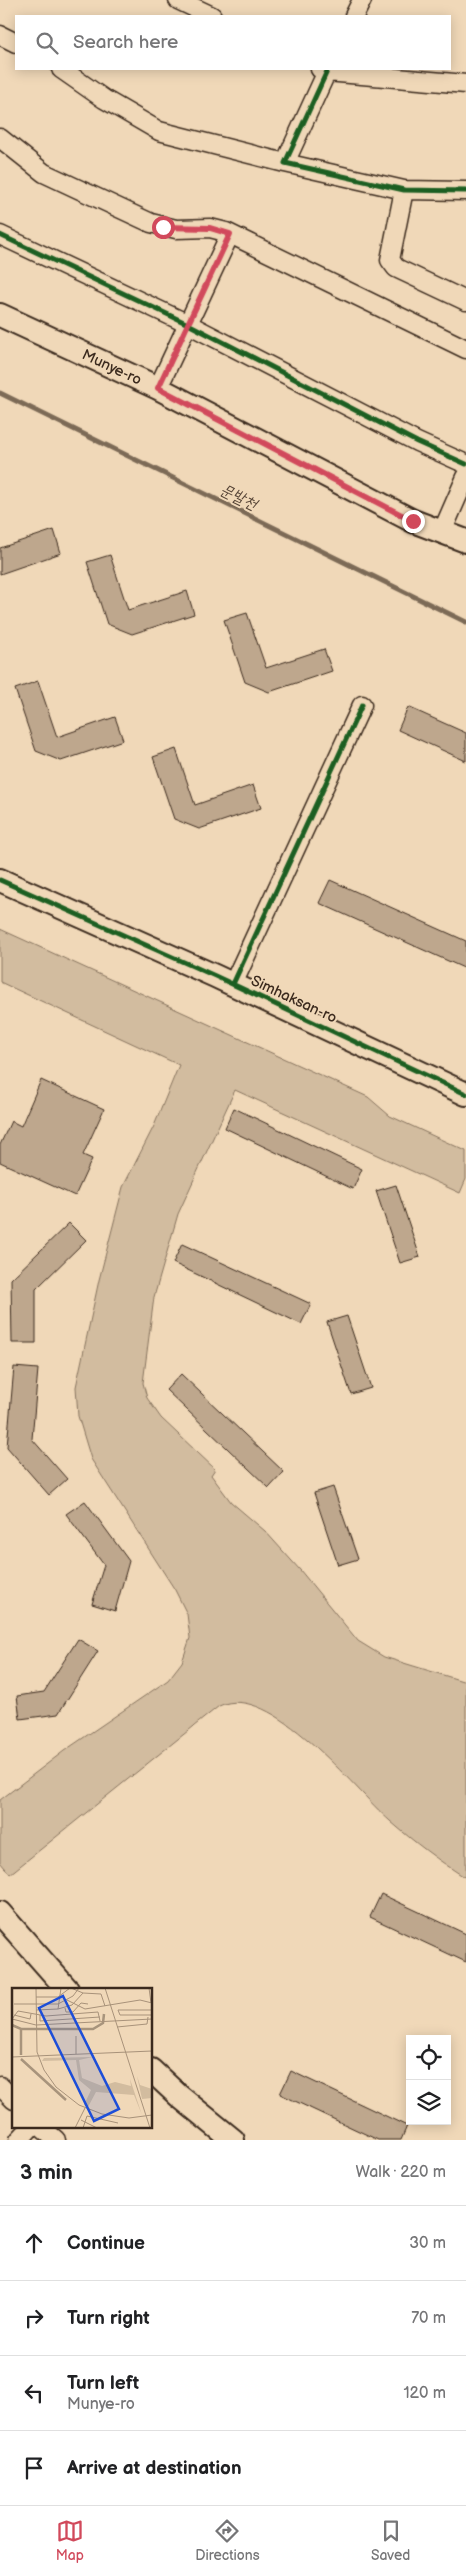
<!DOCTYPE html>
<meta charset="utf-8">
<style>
:root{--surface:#fff;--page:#f6f6f6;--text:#202124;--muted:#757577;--line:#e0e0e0;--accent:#d1495b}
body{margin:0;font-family:"Balsamiq Sans","Poor Story",sans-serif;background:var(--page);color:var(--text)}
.controls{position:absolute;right:15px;bottom:15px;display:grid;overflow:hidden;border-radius:0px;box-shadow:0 2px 12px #0003}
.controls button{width:45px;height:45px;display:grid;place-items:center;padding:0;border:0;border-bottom:1px solid var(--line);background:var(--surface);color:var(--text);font:25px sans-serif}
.stop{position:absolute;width:15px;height:15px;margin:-11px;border:4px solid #d1495b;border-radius:50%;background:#fff}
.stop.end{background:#d1495b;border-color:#fff;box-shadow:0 1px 5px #0008}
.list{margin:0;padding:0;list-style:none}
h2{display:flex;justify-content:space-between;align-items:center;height:65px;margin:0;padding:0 20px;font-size:21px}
h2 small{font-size:16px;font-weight:400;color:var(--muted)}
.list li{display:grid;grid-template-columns:32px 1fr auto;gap:15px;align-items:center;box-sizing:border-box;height:75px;padding:0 20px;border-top:1px solid var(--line)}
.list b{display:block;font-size:19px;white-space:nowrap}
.list p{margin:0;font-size:16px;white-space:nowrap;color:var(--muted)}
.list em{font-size:16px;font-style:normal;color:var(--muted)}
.icon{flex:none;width:28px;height:28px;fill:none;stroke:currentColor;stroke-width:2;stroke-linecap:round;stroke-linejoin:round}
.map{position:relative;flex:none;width:466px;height:2140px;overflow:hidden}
.search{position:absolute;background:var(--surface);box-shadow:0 2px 12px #0003;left:15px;right:15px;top:15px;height:55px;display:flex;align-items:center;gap:12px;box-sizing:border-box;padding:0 18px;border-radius:0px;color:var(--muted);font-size:19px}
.sheet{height:365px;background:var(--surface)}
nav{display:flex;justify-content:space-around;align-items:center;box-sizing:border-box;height:70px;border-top:1px solid var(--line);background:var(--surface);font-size:14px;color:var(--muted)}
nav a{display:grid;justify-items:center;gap:2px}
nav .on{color:var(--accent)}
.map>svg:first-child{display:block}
.green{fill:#d2bc9f;stroke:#86735e}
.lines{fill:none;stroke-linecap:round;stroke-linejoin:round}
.stream{stroke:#7c6a56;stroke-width:5}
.building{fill:#bea78d;stroke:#3b2a1e}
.minor-casing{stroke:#3b2a1e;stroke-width:21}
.tertiary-casing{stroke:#3b2a1e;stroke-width:26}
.minor{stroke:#f0d8b8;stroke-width:18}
.tertiary{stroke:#f0d8b8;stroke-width:22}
.cycleway-casing{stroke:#f0d8b8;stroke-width:8}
.cycleway{stroke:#1b5e20;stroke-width:5}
.route{stroke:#d1495b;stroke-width:6}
.labels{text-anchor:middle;stroke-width:4;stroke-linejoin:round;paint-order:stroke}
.street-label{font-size:15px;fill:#3b2a1e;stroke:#f0d8b8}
.water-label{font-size:16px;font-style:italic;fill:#564436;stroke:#f0d8b8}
.inset-river{fill:none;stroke:#a8947c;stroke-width:2.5}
.inset-road{fill:none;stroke:#a8927a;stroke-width:1}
.view{fill:#1d4ed8;fill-opacity:0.15;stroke:#1d4ed8;stroke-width:2.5}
.inset-edge{fill:none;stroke:#3b2a1e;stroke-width:2.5}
</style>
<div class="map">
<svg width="466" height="2140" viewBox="0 0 466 2140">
<rect width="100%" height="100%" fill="#f0d8b8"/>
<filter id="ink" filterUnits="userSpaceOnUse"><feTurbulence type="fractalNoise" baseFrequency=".02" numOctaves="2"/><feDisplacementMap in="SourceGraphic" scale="10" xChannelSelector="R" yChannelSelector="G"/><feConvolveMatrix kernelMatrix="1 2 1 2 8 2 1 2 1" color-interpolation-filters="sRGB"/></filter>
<g filter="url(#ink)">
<path class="green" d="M0,929L368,1097L390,1116L466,1151V1179L460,1193L235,1090L178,1214L154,1297L143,1383L147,1398L161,1418L215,1469L211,1475L231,1502L265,1531L300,1570L358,1641L384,1657L466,1682V1878C439,1861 414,1842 390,1821C354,1789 271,1681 219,1706L10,1874L0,1862V1800L64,1751L168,1680L182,1662L190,1638L187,1614L175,1590L91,1459L78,1416L76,1387L99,1280L123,1187L154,1126L179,1065L0,982Z"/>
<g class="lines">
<path class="stream" d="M0,393L466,622"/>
</g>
<path class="building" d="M54,530L61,553L0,574V548Z
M110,555L128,610L187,591L194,614L132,634L107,624L87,562Z
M247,613L266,668L324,649L332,671L269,692L245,682L224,620Z
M38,681L57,737L115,717L123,740L61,761L36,751L15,689Z
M408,707L466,733V761L398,730Z
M176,749L195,805L253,785L261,808L199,829L174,819L153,757Z
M330,880L466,941V969L319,903Z
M41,1080L104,1109L83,1155L92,1159L75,1196L0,1162V1145L11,1121L21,1126Z
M234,1108L362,1169L353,1189L225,1128Z
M396,1185L420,1257L400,1263L376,1191Z
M69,1223L86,1240L36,1289V1343H12L11,1279Z
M182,1244L311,1304L301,1324L173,1263Z
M347,1316L371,1388L351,1394L327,1322Z
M14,1367L38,1369L32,1439L67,1479L49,1495L7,1447Z
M181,1374L284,1472L269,1488L166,1390Z
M333,1487L358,1559L338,1565L314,1493Z
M85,1501L129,1561L115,1611L92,1604L104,1565L66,1514Z
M78,1639L98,1651L58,1714L20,1719L17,1696L44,1692Z
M381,1894L466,1934V1962L370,1917Z
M291,2071L407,2126L401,2140H378L280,2094Z"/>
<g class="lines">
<defs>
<path id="minor" d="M178,0L212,16
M354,16L362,0
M0,35L16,43
M61,69L104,99L159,131L285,163
M320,69L327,72L466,84
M328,69L285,163L404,190L466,191
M0,138L44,173L151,223L176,229L210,228L226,232L466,349
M404,190L390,260L396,268L466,301
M0,235L188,324L417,442L466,464
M158,388L230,234
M442,532L466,477
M233,984L362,705
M0,2086L14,2100
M40,2126L56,2140
M19,2140L32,2126"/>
<path id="tertiary" d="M0,315L158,388L413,521L466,541
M0,880L215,976L466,1094
M0,1913L67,1989
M151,2070L179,2096L233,2140"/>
</defs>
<use href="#minor" class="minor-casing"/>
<use href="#tertiary" class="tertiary-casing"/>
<use href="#minor" class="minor"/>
<use href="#tertiary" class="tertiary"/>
<defs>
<path id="cycleway" d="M328,69L285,163L404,190L466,191
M0,235L188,324L417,442L466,464
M0,880L215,976L466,1094
M233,984L362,705"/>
</defs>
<use href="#cycleway" class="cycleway-casing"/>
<use href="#cycleway" class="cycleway"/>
</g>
</g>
<g class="lines" filter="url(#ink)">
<path class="route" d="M163,227L210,228L230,234L158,388L413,521"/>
</g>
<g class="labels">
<g class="street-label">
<text transform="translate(112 367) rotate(25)" y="5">Munye-ro</text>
<text transform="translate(294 999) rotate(25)" y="5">Simhaksan-ro</text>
</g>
<g class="water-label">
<text transform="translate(239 496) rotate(26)" y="6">문발천</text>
</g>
</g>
<g transform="translate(12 1988)">
<rect width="140" height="140" fill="#f0d8b8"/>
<path d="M81,69L67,72L70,90L90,98L103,94L119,98L118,91L130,127L122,107L84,104L76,119L72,117L79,102L67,92L64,72L30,73L32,70ZM125,88L128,97L140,101V110L130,111Z" fill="#d2bc9f"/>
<path class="inset-river" d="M0,37L9,41H81L91,35L92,26M9,67V41M9,71L54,112"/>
<path class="inset-road" d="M24,0L25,64L32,82L44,99L67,117L90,126L117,130L140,127M49,0L46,21L60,17L71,5M59,0L71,5L89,6L93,18M93,0L138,140M137,0L139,15M24,9H46L58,0M55,12L73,21L128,12L140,15M2,16H46L61,8L67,0M53,20L54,24H61L69,15L76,16M24,22L46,21M140,22H106L108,27H140M2,27L18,31L19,26M28,27V33L88,29M0,31L24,37L140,31M0,31L6,23L34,28L86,24L88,33M105,39L135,36L136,29M64,48V66M0,69L140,63M69,132L85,140M63,140L73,120M71,140L75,128L106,135"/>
<path class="view" d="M51,8L107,121L82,133L27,20Z"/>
<rect width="140" height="140" class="inset-edge"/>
</g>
</svg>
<div class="controls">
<button><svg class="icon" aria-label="locate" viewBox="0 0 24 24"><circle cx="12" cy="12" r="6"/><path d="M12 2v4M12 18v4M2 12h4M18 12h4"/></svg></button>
<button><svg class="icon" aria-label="layers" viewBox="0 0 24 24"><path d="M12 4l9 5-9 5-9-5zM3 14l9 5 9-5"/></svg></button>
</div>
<div class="stop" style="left:163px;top:227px"></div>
<div class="stop end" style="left:413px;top:521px"></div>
<div class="search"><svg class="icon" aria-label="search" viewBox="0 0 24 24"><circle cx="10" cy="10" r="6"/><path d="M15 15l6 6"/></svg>Search here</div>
</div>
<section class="sheet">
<h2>3 min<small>Walk · 220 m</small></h2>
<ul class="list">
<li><svg class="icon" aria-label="ahead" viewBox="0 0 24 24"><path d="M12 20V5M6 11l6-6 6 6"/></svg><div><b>Continue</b></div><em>30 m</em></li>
<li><svg class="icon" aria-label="right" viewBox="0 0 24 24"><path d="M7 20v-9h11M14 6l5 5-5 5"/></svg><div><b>Turn right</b></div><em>70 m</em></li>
<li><svg class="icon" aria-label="left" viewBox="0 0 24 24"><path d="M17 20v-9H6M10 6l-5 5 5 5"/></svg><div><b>Turn left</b><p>Munye-ro</p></div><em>120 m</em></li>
<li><svg class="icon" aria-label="arrive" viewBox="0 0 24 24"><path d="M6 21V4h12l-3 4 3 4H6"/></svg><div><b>Arrive at destination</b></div></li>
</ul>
</section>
<nav>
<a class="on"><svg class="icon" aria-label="map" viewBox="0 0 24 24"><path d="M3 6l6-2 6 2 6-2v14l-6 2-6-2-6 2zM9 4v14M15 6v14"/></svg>Map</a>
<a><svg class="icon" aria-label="directions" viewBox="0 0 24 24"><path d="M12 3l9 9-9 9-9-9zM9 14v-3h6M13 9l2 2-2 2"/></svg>Directions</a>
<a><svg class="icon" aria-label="saved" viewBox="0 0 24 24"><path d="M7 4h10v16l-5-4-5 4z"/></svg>Saved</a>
</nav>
